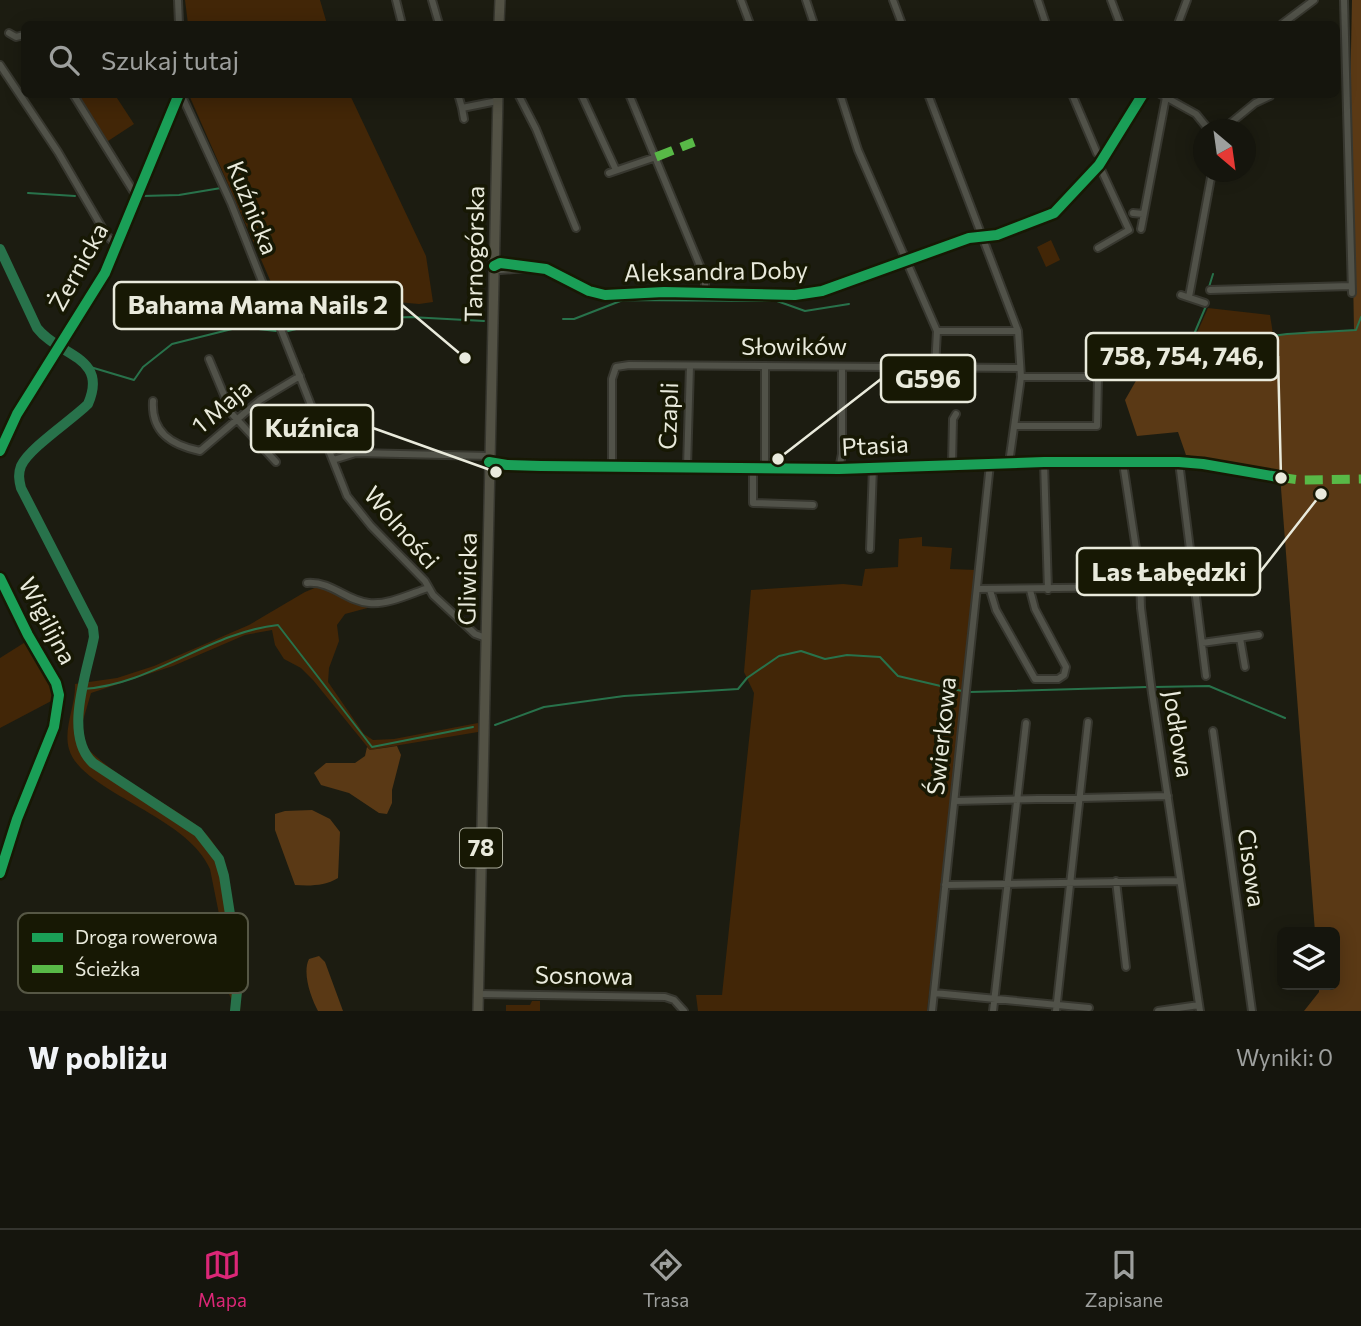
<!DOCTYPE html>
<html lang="pl">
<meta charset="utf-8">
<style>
:root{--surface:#15150d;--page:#1e1e16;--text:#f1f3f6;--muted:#9d9f9d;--line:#34342e;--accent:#db2777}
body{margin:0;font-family:Commissioner,sans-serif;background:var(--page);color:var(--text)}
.controls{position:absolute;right:21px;bottom:21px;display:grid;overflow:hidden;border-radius:10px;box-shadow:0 4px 18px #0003}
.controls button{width:63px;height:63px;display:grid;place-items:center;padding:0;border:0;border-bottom:2px solid var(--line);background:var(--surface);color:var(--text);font:35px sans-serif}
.compass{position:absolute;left:1193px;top:119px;width:63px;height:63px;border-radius:50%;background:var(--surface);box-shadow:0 4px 18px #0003;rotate:151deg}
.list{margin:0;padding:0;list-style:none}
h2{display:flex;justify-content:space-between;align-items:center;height:91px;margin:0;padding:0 28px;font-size:30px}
h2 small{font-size:23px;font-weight:400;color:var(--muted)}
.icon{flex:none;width:38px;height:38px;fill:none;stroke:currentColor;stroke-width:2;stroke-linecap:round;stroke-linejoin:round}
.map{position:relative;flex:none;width:1361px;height:1011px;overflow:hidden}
.search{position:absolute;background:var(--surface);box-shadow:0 4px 18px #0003;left:21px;right:21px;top:21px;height:77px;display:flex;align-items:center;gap:18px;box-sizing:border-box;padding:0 24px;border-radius:10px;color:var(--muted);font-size:26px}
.sheet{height:217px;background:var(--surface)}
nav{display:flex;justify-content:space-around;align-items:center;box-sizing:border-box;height:98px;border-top:2px solid var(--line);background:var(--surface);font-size:19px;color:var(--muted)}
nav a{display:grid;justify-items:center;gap:4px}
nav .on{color:var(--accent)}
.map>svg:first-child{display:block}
.green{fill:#422607}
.forest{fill:#5a3915}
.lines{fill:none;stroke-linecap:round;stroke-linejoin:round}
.stream{stroke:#28724b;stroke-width:2}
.river{stroke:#28724b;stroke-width:10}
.minor-casing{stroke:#37372f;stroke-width:10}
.primary-casing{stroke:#37372f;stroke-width:12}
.minor{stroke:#515249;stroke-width:6}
.primary{stroke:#535245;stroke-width:9}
.quiet{stroke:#58b947;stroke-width:9;stroke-dasharray:18 9;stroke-linecap:butt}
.cycleway-casing{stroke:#171804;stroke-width:15}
.cycleway{stroke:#1a9f57;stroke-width:10}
.labels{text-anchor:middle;stroke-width:7;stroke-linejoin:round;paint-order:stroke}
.shield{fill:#171804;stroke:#aaab9b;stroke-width:2}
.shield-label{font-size:23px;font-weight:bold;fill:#e9eadc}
.street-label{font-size:24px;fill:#e9eadc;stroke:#171804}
.key{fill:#171804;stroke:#565745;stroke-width:2}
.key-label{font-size:19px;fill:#e9eadc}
.leader{fill:none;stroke:#e9eadc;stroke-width:2.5}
.callout-dot{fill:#e9eadc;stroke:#171804;stroke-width:2.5}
.callout{fill:#171804;stroke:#e9eadc;stroke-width:2.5}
.callout-label{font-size:26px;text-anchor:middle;font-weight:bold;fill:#e9eadc}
</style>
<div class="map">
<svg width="1361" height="1011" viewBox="0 0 1361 1011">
<rect width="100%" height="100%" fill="#1c1c11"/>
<path class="green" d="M185,0H320L327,24H188Z
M74,95H115L134,124L105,143Z
M189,95H350L426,256L433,302L419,304L353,298L284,312Z
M1051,240L1060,260L1046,267L1037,247Z
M1208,308L1270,315L1273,334L1192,344Z
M922,537V546L952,548L950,569L976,570L977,573L927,1011H698L696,995H722L754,693L744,672L751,590L843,584L862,586L865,569L898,567L899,539Z
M317,587C336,593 352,604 371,607L345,614L337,625L339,641L329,668L328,682L364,734L373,740L394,739L478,723V732L370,750L313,680L301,668L284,659L275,645L272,630L245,635L173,666L91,693L82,724V743C114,777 157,797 195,824C231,850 231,898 237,937C239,951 244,964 243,979C243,990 240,1000 240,1011H232C234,999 228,990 219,983L227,954L210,869C187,815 81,792 69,749C63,728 76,705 75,684L117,678L154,666L249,625L305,592Z
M27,641L44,670L57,698L0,728V658Z
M532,1001H540V1011H506V1005H530Z"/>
<path class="forest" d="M1352,0H1361V1011H1304L1319,992V985H1335V932H1315L1280,475L1186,455L1178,432L1137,436L1125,400L1141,372L1159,354L1195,346L1311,331H1354L1350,99Z
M397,746L401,755L392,790V803L387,814L379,813L349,793L321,785L314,773L326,763H355L365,756L367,747L370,750Z
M312,810L330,819L340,832L338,878C325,886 310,886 295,885L275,830V814L285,811Z
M319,956L325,962L343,1011H318C311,998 302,973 309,959Z"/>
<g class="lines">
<path class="stream" d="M28,193L75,196
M142,196L179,195L221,188
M1209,287L1213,274
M563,319H574L623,300L777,301L805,311L849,304
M288,331L333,320L410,317L484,321
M1109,337L1157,345L1189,347L1287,334L1356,330L1361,317
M1189,346L1206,306
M87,366L134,380L143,367L172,344L240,327L276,331
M1154,687L1209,686L1285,718
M83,689C152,685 210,632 278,625L372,747L473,727
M970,692L1148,687
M495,725L544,707L624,696L738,689L747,678L779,656L801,651L825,659L847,655L880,657L898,676L962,691"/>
<path class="river" d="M0,249L37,328C58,356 109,356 88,404C72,420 29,448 21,466C18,474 19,480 21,488L93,628L94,637C87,673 63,735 93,763L198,832L219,859L224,876L239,972L235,1011"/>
<defs>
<path id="minor" d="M178,0L179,24
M396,0L402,24
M432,0L439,24
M741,0L750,24
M806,0L814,24
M893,0L902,24
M1038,0L1046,24
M1111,0L1120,24
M1344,0L1352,293
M1178,24L1187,0
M1282,24L1314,0
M9,33L16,37L24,35
M0,65L58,152L107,236L118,246
M73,94L137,197
M181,94L231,203L347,496L371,526L425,581L433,595L475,634L486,638
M458,94L462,108L497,101
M518,94L536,129L576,228
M581,94L616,170
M629,94L705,278V294
M840,94L858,150L937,331L935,367
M928,94L1018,331L1021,377L1009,463
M1072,94L1097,153L1104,158
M1160,94L1196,114L1209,130
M462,108L464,119
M1222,130L1255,103L1270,96
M609,173L656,157
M1133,213L1143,214
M1141,229L1166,97
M1098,248L1129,230L1099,165
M494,266L500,263L546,269L589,291L605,295L664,292L795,295L822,291L969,238L997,235L1054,213L1099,165L1143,94
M494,266L500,270L527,268
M1210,290L1351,286
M1181,295L1205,303
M1189,297L1212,172
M937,331H1018
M209,359L232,414L276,462
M153,401C151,432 171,445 200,451L260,400L300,376
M1015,426H1097L1098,377H1021
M0,451L17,414L105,273L179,94
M333,460L356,453L490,456
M489,462L507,465L541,466L839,469L1044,462H1179L1203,464L1278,477
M1044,462L1048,590
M1179,462L1206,676
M1123,463L1140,575L1141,608L1152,693L1200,1011
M952,464L953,419L956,414
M612,467V379L616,367L629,365L1020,368
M687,467L690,366
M753,467V503L813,505
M765,467V366
M839,469L842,454V367
M870,549L873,467
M0,578L28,635L56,683
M307,583C332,581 346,601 369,603C388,605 410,594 428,588
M977,589L1139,587
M990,590L996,610L1035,679H1058L1064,675L1066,667L1035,609L1030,590
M1240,638L1245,667
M1202,643L1259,635
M1213,731L1252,1011
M955,801L1168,796
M1116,881L1126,967
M945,885L1180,881
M934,993L1089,1008
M478,994L665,997L674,1000L684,1011
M932,1011L990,464
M993,1011L1026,723
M1056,1011L1088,722
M1158,1011L1199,1005"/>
<path id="primary" d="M499,24L500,0
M478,1011L498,94"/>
</defs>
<use href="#minor" class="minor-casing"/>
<use href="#primary" class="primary-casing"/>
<use href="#minor" class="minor"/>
<use href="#primary" class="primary"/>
<path class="quiet" d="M656,157L694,142
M1278,477L1300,480L1361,479"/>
<defs>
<path id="cycleway" d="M494,266L500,263L546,269L589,291L605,295L664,292L795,295L822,291L969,238L997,235L1054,213L1099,165L1143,94
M0,451L17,414L105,273L179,94
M489,462L507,465L541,466L839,469L1044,462H1179L1203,464L1278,477
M0,578L28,635L56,683L59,695L54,727L17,819L0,873"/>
</defs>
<use href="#cycleway" class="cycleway-casing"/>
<use href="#cycleway" class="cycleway"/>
</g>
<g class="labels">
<rect class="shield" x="460" y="828.5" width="42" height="39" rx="5"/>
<g class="shield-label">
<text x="481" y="856">78</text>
</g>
<g class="street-label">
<text transform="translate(252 208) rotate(68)" y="8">Kuźnicka</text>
<text transform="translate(475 254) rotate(-89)" y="8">Tarnogórska</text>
<text transform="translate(79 267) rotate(-61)" y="8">Żernicka</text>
<text transform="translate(716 272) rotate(-1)" y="8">Aleksandra Doby</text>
<text x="794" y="355">Słowików</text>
<text transform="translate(222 407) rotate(-40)" y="8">1 Maja</text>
<text transform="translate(669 416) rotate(-88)" y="8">Czapli</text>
<text transform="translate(875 446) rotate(-3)" y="8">Ptasia</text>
<text transform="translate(401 528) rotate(49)" y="8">Wolności</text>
<text transform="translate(468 579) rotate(-89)" y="8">Gliwicka</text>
<text transform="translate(47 621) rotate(62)" y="8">Wigilijna</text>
<text transform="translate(1178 734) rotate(81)" y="8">Jodłowa</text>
<text transform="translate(942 736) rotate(-84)" y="8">Świerkowa</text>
<text transform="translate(1251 868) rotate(82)" y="8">Cisowa</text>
<text transform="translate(584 976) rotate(1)" y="8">Sosnowa</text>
</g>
</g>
<rect x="18" y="913" width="230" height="80" rx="10" class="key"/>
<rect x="32" y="933" width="31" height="9" fill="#1a9f57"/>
<rect x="32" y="965" width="31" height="8" fill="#58b947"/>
<g class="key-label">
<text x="75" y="944">Droga rowerowa</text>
<text x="75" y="976">Ścieżka</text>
</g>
<path class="leader" d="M465 358L402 305M1281 478L1278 356M778 459L881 379M496 472L373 428M1321 494L1260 572"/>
<g class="callout-dot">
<circle cx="465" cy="358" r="7"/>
<circle cx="1281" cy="478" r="7"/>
<circle cx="778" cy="459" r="7"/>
<circle cx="496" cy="472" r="7"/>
<circle cx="1321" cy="494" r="7"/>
</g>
<g class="callout">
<rect x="114" y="282" width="288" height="47" rx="7"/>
<rect x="1086" y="333" width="192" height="47" rx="7"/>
<rect x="881" y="355" width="94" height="47" rx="7"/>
<rect x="251" y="405" width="122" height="47" rx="7"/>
<rect x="1077" y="548" width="183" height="47" rx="7"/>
</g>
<g class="callout-label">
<text x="258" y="314">Bahama Mama Nails 2</text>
<text x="1182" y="365">758, 754, 746,</text>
<text x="928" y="388">G596</text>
<text x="312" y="437">Kuźnica</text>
<text x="1169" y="581">Las Łabędzki</text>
</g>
</svg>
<div class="controls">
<button><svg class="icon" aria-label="layers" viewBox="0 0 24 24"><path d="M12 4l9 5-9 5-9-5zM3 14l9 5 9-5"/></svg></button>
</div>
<svg class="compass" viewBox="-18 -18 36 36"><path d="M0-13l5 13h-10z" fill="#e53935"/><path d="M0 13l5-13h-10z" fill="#9d9f9d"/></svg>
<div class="search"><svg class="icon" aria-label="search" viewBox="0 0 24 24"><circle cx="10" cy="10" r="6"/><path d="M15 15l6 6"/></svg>Szukaj tutaj</div>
</div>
<section class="sheet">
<h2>W pobliżu<small>Wyniki: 0</small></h2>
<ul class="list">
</ul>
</section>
<nav>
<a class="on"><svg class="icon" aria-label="map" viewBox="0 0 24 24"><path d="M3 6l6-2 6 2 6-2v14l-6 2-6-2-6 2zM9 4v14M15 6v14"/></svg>Mapa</a>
<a><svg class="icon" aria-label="directions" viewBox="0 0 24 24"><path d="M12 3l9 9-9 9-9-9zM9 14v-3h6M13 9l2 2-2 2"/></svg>Trasa</a>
<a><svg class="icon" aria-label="saved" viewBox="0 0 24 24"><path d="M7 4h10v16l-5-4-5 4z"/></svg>Zapisane</a>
</nav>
